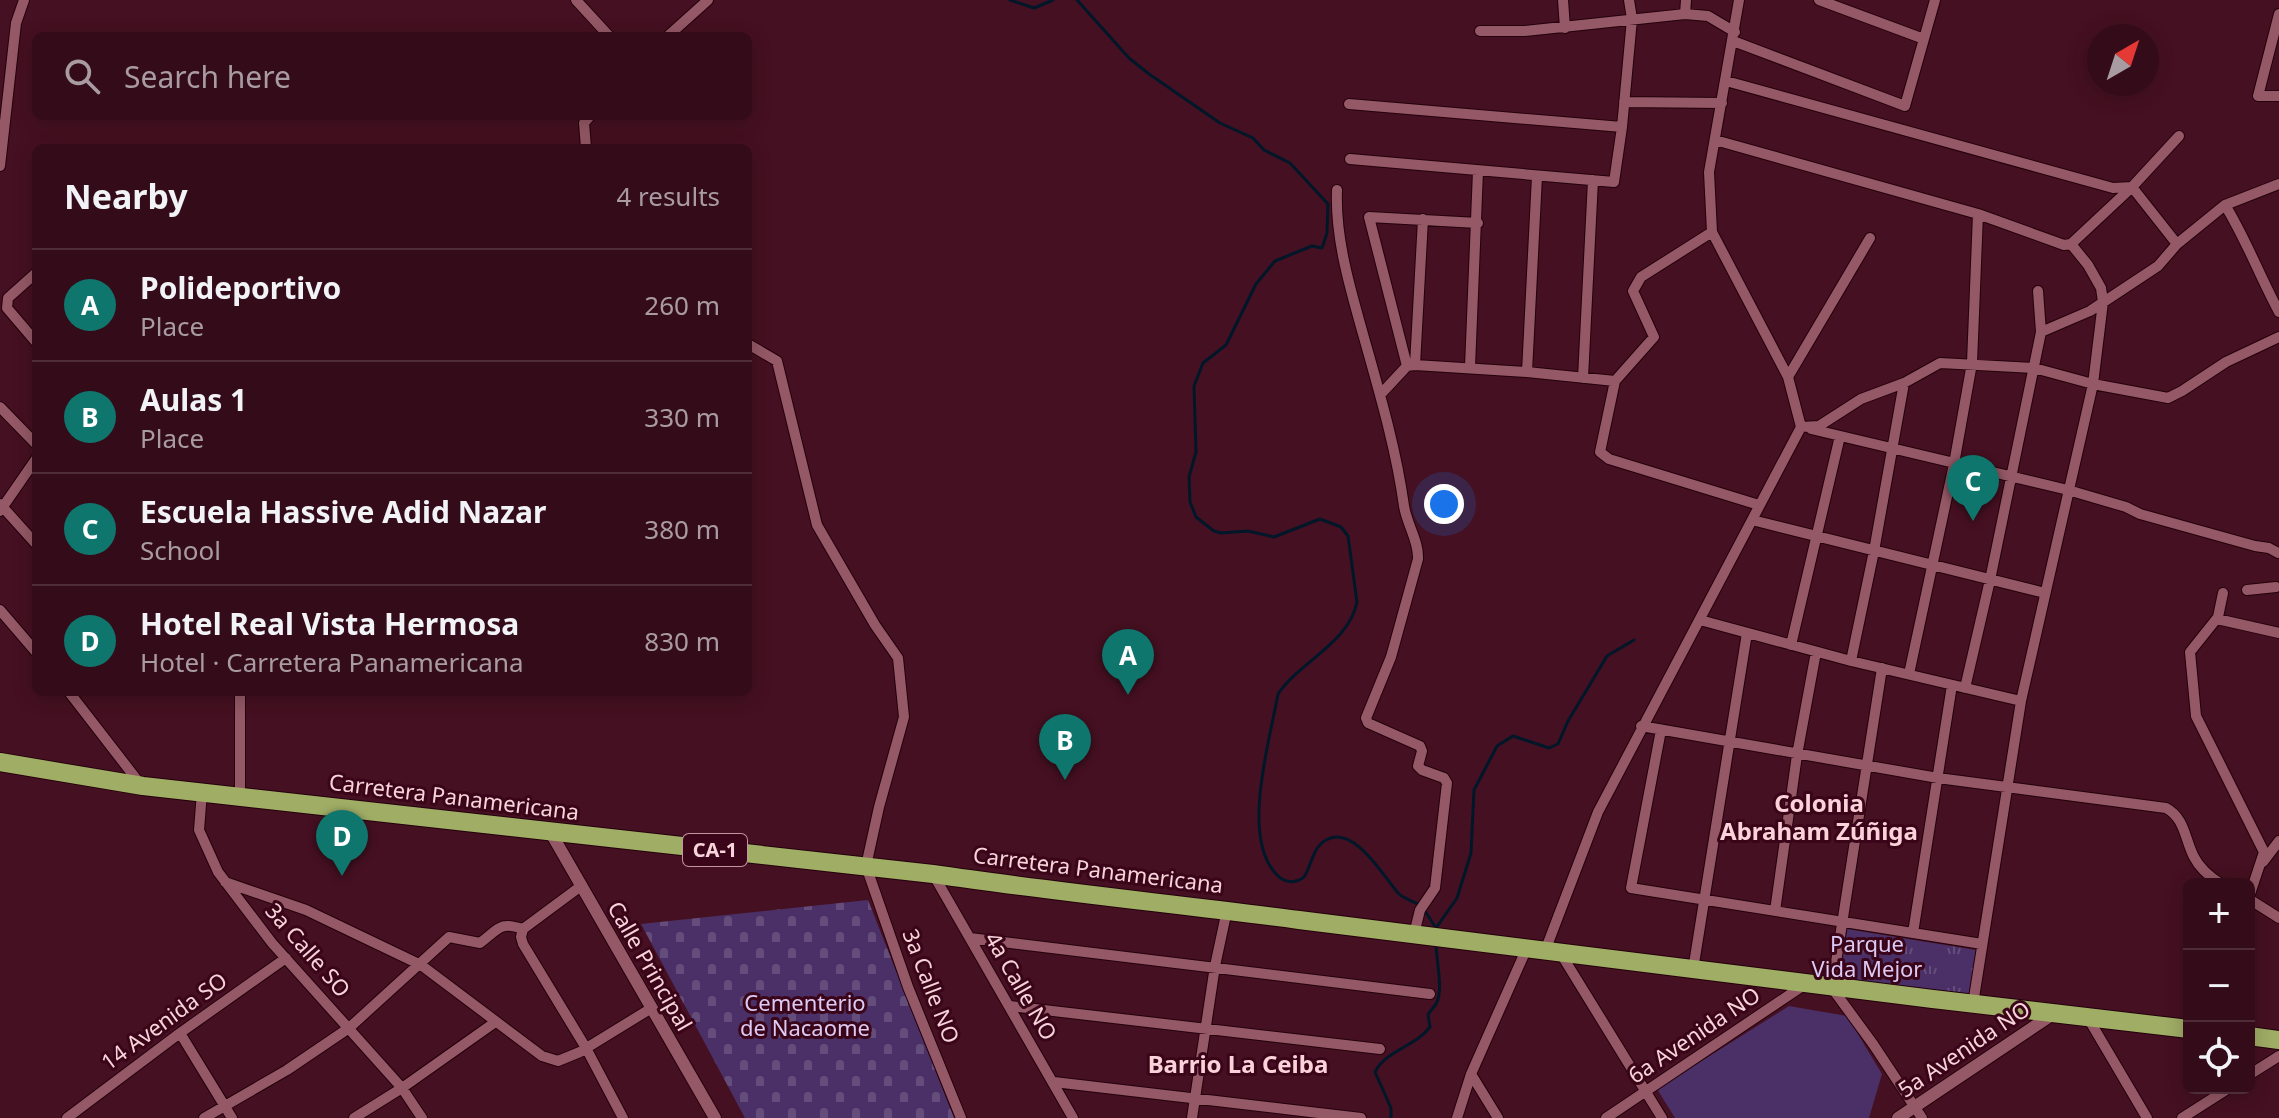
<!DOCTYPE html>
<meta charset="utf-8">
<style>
:root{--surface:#340c19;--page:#3f1a26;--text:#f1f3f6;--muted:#a99ba2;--line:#4e2c38;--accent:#0f766e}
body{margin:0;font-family:"Noto Sans",sans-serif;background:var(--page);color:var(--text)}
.controls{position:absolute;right:24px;bottom:24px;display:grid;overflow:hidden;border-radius:12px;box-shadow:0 4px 20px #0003}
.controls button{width:72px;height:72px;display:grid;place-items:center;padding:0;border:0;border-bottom:2px solid var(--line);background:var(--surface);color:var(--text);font:40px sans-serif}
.compass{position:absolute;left:2087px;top:24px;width:72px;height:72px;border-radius:50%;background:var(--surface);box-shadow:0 4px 20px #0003;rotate:39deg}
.you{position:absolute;left:1444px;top:504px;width:28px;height:28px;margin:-20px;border:6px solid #fff;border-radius:50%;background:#1a73e8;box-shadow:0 0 0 12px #1a73e833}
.badge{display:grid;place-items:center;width:52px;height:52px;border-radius:50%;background:var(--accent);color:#fff;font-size:26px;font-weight:700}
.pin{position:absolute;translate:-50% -66px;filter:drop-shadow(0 2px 4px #0008)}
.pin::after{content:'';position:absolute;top:42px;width:28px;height:24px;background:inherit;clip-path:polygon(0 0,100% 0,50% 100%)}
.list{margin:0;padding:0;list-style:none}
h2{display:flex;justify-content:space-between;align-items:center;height:104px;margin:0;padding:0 32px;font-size:34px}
h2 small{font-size:26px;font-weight:400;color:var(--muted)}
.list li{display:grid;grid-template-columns:52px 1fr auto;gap:24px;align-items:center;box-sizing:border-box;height:112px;padding:0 32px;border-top:2px solid var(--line)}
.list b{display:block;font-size:30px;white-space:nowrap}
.list p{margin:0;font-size:26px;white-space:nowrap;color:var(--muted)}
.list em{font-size:26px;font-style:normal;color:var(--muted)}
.icon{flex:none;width:44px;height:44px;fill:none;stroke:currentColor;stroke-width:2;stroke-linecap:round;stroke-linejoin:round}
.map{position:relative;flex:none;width:2279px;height:1118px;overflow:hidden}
.search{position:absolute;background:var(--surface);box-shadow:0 4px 20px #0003;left:32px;top:32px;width:720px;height:88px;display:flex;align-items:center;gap:20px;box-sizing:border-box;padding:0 28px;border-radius:12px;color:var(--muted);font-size:30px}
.panel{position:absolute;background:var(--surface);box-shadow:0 4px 20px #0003;left:32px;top:144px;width:720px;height:552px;border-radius:12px}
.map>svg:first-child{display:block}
.grass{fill:url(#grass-tufts)}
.cemetery{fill:url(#cemetery-stones)}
.pitch{fill:#4a3066}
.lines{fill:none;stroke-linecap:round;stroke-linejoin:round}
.stream{stroke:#001729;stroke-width:3}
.minor-casing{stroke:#24010c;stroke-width:12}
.tertiary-casing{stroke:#24010c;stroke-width:14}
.trunk-casing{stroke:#24010c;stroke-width:20}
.minor{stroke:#945866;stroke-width:10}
.tertiary{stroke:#945866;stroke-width:12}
.trunk{stroke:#a0ad65;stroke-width:18}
.labels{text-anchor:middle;stroke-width:6;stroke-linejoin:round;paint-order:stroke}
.shield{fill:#3a0518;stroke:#be95a0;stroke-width:2}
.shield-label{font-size:20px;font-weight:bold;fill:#f7d3da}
.street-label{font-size:22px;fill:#f7d3da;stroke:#3a0518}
.park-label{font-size:22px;fill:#dccaf4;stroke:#3a0518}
.neighbourhood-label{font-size:24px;font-weight:bold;fill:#fcd2da;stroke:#3a0518}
</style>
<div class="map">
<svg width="2279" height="1118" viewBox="0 0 2279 1118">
<defs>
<pattern id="grass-tufts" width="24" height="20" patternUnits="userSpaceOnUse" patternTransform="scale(2)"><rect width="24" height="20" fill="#4a3066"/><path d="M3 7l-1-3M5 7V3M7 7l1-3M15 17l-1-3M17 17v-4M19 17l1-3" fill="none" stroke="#654d7b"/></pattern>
<pattern id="cemetery-stones" width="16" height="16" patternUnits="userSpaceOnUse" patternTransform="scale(2)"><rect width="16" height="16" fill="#4a3066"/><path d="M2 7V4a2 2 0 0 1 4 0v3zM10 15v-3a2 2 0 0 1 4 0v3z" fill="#654d7b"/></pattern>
</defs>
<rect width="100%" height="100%" fill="#451021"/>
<path class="grass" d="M1847,929L1976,950L1969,996L1838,978Z"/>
<path class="cemetery" d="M868,900L954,1118H745L641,924Z"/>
<path class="pitch" d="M1789,1006L1847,1016L1882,1074L1869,1118H1675L1657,1089Z"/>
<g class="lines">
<path class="stream" d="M1010,0L1034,8L1053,0
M1077,0L1129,58L1149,74L1220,123L1253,138L1264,150L1290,163L1328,204L1327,233L1322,248L1312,246L1275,261L1256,284L1226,345L1203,363L1194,386L1196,452L1189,477L1190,502L1196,517L1214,531L1221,533L1248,531L1274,537L1320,519L1341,527L1348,536L1357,602C1349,643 1299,662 1278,694C1270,740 1240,838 1277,875C1285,883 1295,884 1304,877C1312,865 1312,848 1326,840C1354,824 1384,877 1398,893C1404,899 1413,901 1420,905
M1425,911L1436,928
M1436,928L1457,898L1471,853L1474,790L1497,746L1513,736L1549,748L1558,744L1568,721L1607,656L1634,640
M1391,1118V1108L1375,1072C1385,1051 1416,1046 1430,1027L1428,1015C1430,1011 1433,1008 1436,1004C1444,990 1436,961 1436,943"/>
<defs>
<path id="minor" d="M576,0L609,36
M1563,0L1565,28
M1819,0L1924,39
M1685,14L1686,0
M2279,14L2258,96H2279
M1480,31H1525L1685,14L1708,16L1735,32
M668,36L708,0
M1733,41L1905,106L1935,0
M1624,102L1722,103
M1349,104L1622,127
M1715,140L1978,214L2064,245L2071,244L2132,187L2113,188L1726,81
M586,148L584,123L590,116
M1350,159L1614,182L1622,127L1632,19L1629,0
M0,166L16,23L24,0
M1337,190C1335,238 1350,288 1363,334C1379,391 1396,448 1404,506C1407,525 1419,541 1418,559L1391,657L1366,718L1368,723L1420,746L1422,751L1418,766L1422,770L1444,778L1447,783L1435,888L1420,910L1414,934
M2225,205C2246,239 2260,277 2279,312
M1712,232L1641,277L1633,291L1654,337L1615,381L1600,452L1609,459L1759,505
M2177,244L2132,187L2179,136
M36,273L8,298L7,308L36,342
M2038,291L2041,332
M748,344L777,361L817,525L875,625L898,658L904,717L879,807L866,866L908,987L961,1118
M1415,365L1423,219
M1407,366L1369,217L1478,223
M1470,367L1478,171
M1527,372L1537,176
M1788,377L1870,238
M1583,378L1593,180
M1380,395L1407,366L1415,365L1527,372L1615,381
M0,407L36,444
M1801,427L1819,426L1861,399L1904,383L1940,363L2034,368L2093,384L2168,398L2182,391L2226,362L2279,337
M1811,429L2068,490L2126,507L2140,514L2255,546L2269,548L2278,553
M0,504L36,544
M0,511L36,459
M1752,520L2045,593
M2247,590L2276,587
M2223,593L2218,617L2190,652L2196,716L2264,852L2249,897
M0,610L36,652
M2217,619L2279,633
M1700,620L1851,661L2021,701
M1791,645L1840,436
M1851,661L1874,551L1904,383
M1882,668L1832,988L1873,1044L1922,1118
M1909,674L1954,464L1972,363L1978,214
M1965,688L1990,580L2041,332L2090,311L2158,266L2177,244L2225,205L2279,184
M69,692L141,785
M240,692V796
M1641,726L1938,778L2166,808C2185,818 2185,840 2194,857C2200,869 2210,877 2221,884
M1661,730L1631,888L1982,944
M202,792L199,830L218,872L272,943L402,1088L422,1118
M2263,862L2279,841
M933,874L1073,1118
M225,882L306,910L421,965L542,1056L558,1061L580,1052L650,1009
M2249,899L2279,918
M1775,911L1797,755L1816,652
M523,929L521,937L523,944L586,1048L623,1118
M1913,933L1952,685
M970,938L1430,994
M1545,951L1598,812L1801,427L1788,377L1712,232L1709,172L1739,0
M1561,954L1662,1118
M1693,970L1747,633
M1973,1004L2021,701L2093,384L2103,302L2101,288L2088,265L2071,244
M1010,1006L1380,1049
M2088,1018L2147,1118
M180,1033L232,1118
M1471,1074L1498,1118
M2249,1075L2279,1056
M1054,1082L1361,1118
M67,1118L180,1033L286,958
M204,1118L287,1070L349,1028L449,937L480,943C499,929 499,921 523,929L581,886
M354,1118L402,1088L494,1023
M1192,1118L1215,966L1227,910
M1457,1118L1471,1074L1526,950
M1606,1118L1804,985
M2182,1118L2229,1088"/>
<path id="tertiary" d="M551,833L715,1118
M1898,1118L2053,1014"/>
<path id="trunk" d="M0,762L143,786L933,874C1055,892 1177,904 1299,920C1595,958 1892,995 2189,1029
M2249,1036L2279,1040"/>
</defs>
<use href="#minor" class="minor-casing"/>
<use href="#tertiary" class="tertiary-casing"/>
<use href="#trunk" class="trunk-casing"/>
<use href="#minor" class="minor"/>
<use href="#tertiary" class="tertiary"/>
<use href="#trunk" class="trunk"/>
</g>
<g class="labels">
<rect class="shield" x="683" y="834" width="64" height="32" rx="6"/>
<g class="shield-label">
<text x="715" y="857">CA-1</text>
</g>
<g class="street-label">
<text transform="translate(454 797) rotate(7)" y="8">Carretera Panamericana</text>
<text transform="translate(1098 870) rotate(7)" y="8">Carretera Panamericana</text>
<text transform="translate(308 950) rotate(49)" y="8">3a Calle SO</text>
<text transform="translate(650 966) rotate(60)" y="8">Calle Principal</text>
<text transform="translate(931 986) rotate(69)" y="8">3a Calle NO</text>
<text transform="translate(1021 986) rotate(60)" y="8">4a Calle NO</text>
<text transform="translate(164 1021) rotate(-36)" y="8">14 Avenida SO</text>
<text transform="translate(1694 1035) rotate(-34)" y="8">6a Avenida NO</text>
<text transform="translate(1964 1049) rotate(-34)" y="8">5a Avenida NO</text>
</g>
<g class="park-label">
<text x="1867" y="952">Parque<tspan x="1867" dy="25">Vida Mejor</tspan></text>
<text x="805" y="1011">Cementerio<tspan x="805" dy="25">de Nacaome</tspan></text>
</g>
<g class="neighbourhood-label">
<text x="1819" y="812">Colonia<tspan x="1819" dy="28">Abraham Zúñiga</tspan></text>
<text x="1238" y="1073">Barrio La Ceiba</text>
</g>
</g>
</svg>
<div class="controls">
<button>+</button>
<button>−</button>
<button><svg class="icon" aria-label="locate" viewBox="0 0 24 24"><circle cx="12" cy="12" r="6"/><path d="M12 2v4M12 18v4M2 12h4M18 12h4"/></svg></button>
</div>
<svg class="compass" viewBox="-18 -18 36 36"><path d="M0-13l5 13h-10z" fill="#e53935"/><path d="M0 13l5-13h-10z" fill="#a99ba2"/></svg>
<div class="you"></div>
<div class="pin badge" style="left:1128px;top:695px">A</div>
<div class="pin badge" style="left:1065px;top:780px">B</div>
<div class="pin badge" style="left:1973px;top:521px">C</div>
<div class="pin badge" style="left:342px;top:876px">D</div>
<div class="search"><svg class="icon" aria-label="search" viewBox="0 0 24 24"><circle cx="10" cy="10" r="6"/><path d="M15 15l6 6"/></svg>Search here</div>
<section class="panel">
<h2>Nearby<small>4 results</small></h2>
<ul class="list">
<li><span class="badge">A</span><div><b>Polideportivo</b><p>Place</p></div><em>260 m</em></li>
<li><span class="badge">B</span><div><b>Aulas 1</b><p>Place</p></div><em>330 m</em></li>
<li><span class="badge">C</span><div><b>Escuela Hassive Adid Nazar</b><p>School</p></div><em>380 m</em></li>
<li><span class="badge">D</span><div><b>Hotel Real Vista Hermosa</b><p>Hotel · Carretera Panamericana</p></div><em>830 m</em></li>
</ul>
</section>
</div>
